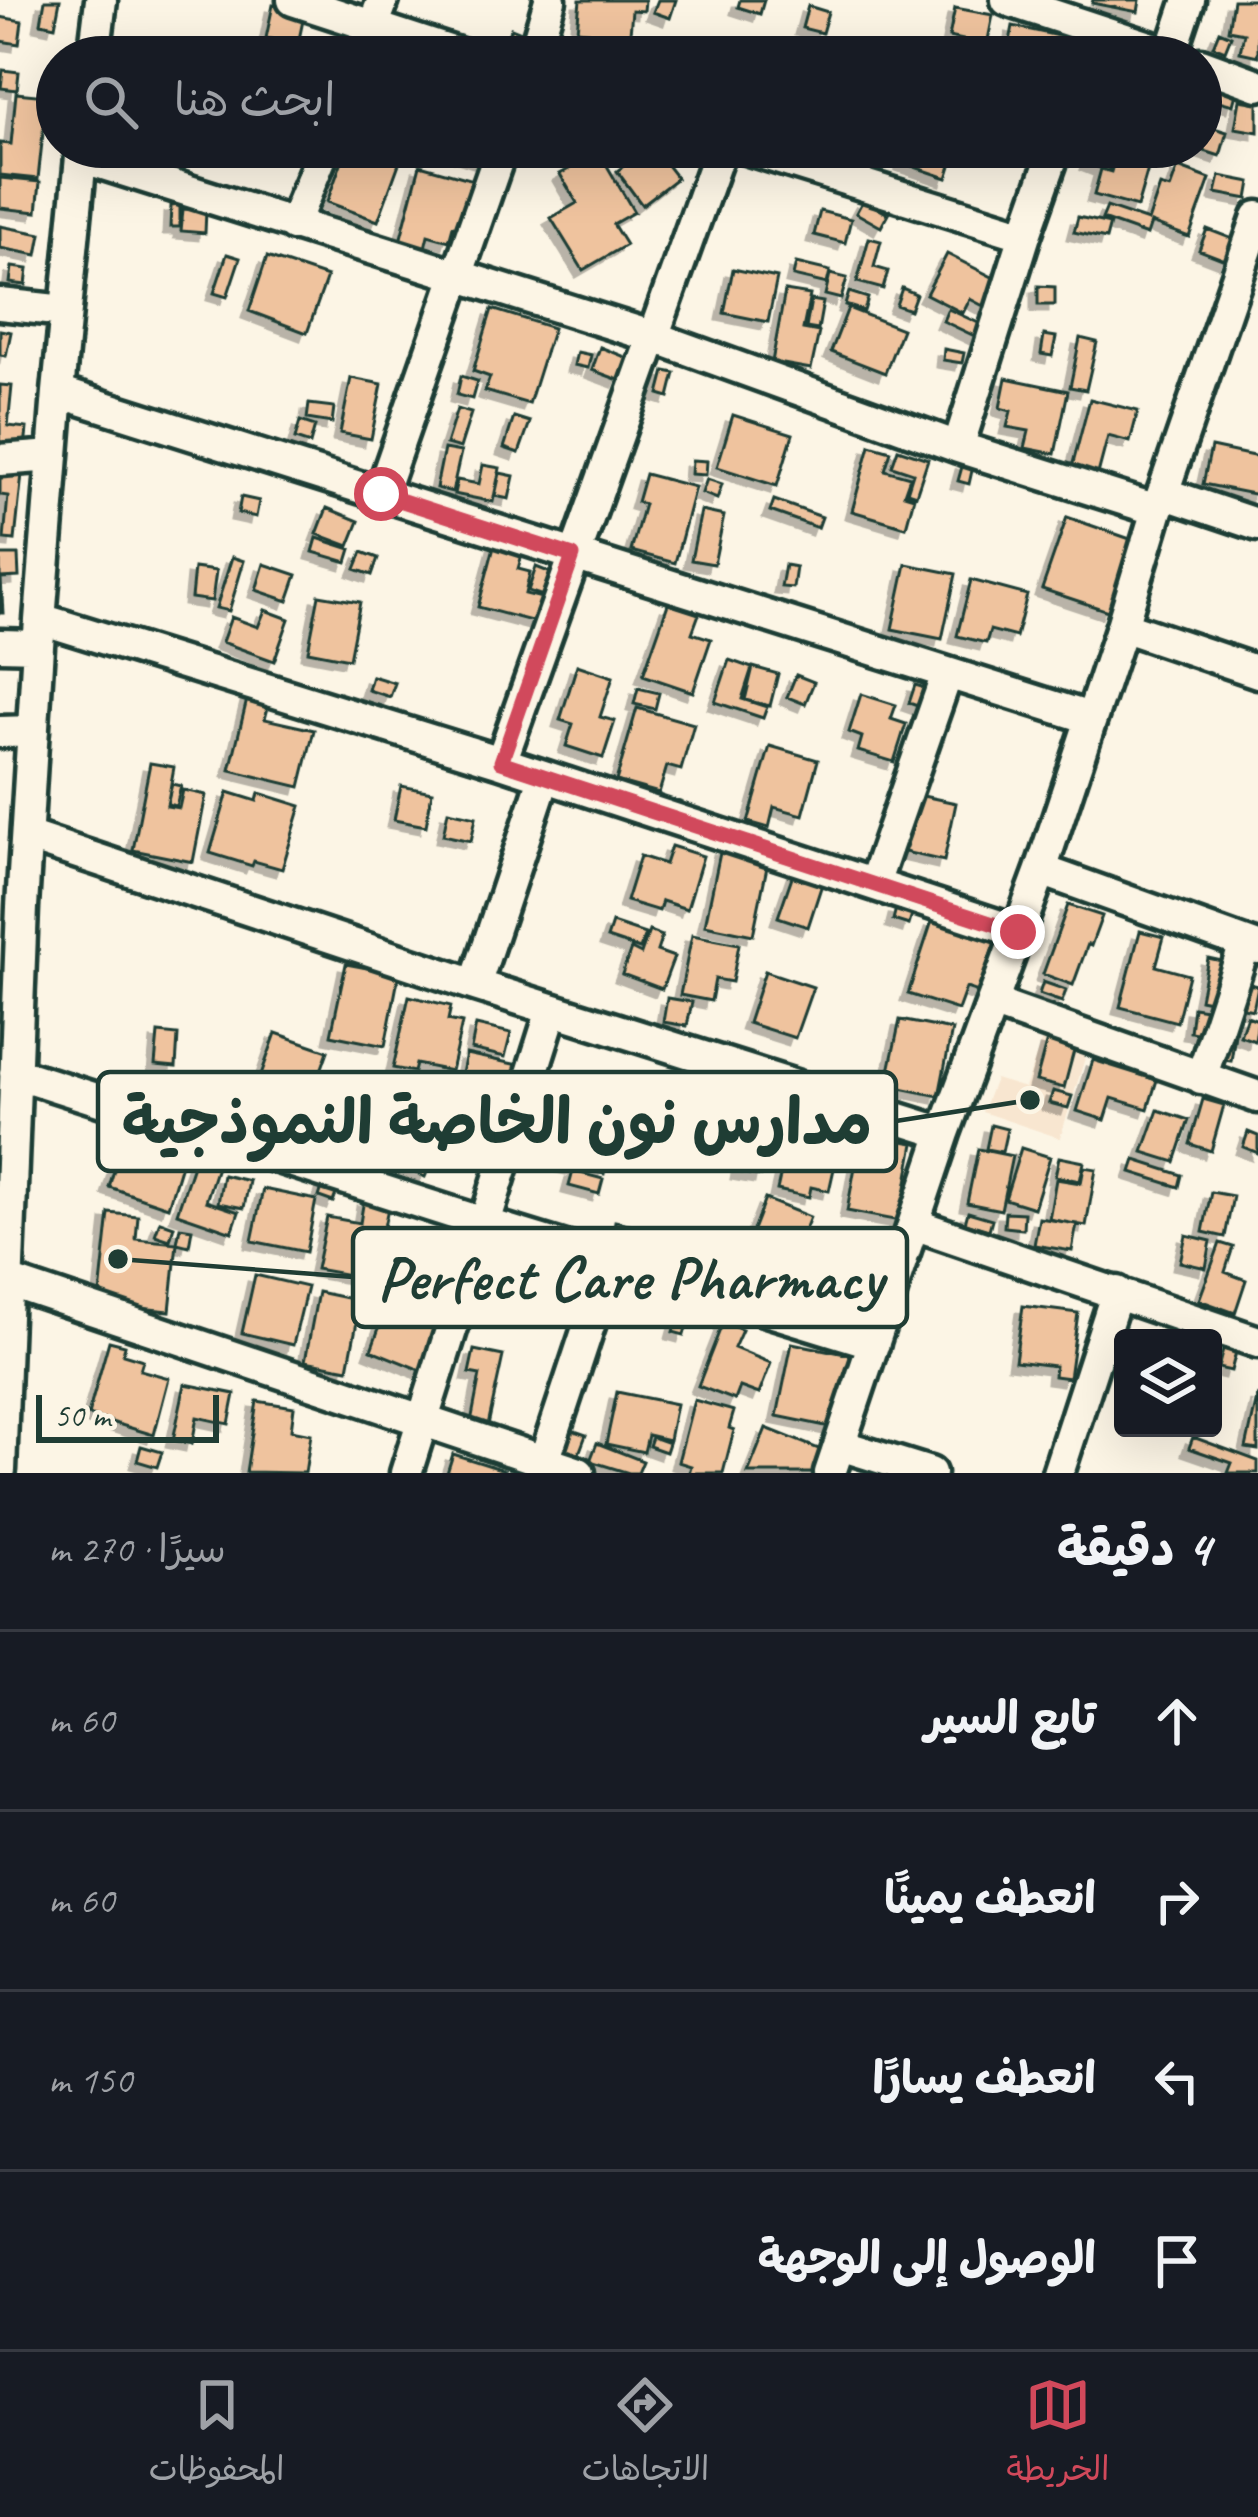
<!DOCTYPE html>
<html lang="ar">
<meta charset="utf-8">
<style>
:root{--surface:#171b24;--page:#242831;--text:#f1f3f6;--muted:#9ea1a6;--line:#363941;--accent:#d1495b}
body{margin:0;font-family:Caveat,"Playpen Sans Arabic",sans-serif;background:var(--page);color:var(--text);direction:rtl}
.controls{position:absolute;right:36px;bottom:36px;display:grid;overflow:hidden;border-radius:12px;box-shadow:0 12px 48px #0002}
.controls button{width:108px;height:108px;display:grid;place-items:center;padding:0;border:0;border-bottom:3px solid var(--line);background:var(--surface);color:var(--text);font:60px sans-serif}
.scale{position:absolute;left:36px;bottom:30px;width:183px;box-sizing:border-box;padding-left:12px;border:6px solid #1f3d34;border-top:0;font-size:33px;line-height:42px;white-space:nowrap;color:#1f3d34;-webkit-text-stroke:9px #fcf5e5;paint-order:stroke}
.stop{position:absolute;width:36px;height:36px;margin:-27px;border:9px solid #d1495b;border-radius:50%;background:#fff}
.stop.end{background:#d1495b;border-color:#fff;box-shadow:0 3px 12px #0008}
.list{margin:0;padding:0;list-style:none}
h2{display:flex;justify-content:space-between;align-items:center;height:156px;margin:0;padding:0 48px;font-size:51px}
h2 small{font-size:39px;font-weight:400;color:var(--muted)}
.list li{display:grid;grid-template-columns:78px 1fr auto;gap:36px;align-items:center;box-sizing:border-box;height:180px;padding:0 48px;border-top:3px solid var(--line)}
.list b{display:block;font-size:45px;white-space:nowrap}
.list em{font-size:39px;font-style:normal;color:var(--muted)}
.icon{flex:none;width:66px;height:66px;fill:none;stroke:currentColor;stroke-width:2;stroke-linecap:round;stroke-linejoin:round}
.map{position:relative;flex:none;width:1258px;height:1473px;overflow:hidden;direction:ltr}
.search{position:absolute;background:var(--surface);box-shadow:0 12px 48px #0002;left:36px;right:36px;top:36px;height:132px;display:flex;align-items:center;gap:30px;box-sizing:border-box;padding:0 42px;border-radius:66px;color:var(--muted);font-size:45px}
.sheet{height:876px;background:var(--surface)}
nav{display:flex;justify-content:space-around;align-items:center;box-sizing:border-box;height:168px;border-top:3px solid var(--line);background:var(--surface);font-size:33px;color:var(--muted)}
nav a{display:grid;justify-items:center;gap:6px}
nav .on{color:var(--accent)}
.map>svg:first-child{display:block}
.built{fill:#f8e6d0}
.building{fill:#efc39e;stroke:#1f3d34;stroke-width:3;filter:url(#shadow)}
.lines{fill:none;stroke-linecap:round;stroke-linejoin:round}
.minor-casing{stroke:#1f3d34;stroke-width:39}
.minor{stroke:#fcf5e5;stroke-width:30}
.route{stroke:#d1495b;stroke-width:15}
.leader{fill:none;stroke:#1f3d34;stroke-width:4.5}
.callout-dot{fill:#1f3d34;stroke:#fcf5e5;stroke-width:4.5}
.callout{fill:#fcf5e5;stroke:#1f3d34;stroke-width:4.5}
.callout-label{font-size:63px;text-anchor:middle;font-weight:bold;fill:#1f3d34}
</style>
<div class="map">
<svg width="1258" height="1473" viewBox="0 0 1258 1473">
<defs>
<filter id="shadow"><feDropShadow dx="-7" dy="7" stdDeviation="0" flood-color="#0004"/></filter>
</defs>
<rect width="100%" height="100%" fill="#fcf5e5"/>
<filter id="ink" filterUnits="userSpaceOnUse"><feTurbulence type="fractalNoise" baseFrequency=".00833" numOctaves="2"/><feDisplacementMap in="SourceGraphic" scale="24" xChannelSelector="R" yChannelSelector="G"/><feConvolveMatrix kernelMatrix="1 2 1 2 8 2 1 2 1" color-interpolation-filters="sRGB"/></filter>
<g filter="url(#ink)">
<path class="built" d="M1042,1039L1086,1055L1060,1138L982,1112L995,1079L1025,1088Z"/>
<path class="building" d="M45,0H60L55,26L41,23Z
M580,0H645L644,11L632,10L628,57H585L588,31L577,30Z
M658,0H676L670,18L653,12Z
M740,0H764L760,14L738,7Z
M1093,0H1140L1138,12L1092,3Z
M1233,0H1258V56L1240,52L1244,33L1228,30Z
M273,5L305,11L298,44L266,38Z
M808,6L828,12L822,33L802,28Z
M955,8L993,15L987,45L949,37Z
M0,17L22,21L19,44L0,41Z
M1013,26L1072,39L1069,57H1007Z
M511,28L529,35L523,49L505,41Z
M1219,31L1231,36L1225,51L1213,46Z
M266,40L300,47L298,57H262Z
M832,43L861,49L860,57H829Z
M3,70L19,72L17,90L1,88Z
M1219,85L1237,90L1233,105L1215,100Z
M16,93L47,96L38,179L0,175V143L11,144Z
M1240,100L1258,103V132L1235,128Z
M1201,124L1227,132L1220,156L1192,147H1201Z
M347,147H405L378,221L327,202Z
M438,147H502L496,165Z
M648,147H653L677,178L642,205L617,171Z
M854,147H889L884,168L851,160Z
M908,147H957L947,178L903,163Z
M1093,147L1115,152L1108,171L1087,163Z
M1118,148L1137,154L1134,165L1148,169L1137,207L1094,195L1101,169L1111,172Z
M599,152L634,212L613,224L626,245L583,270L551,218L577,203L560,174Z
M420,165L488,184L475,232L453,226L449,241L428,235L424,252L399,245Z
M1178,167L1210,179L1189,237L1151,223L1147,235L1102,219L1107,207L1148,221L1160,186L1170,189Z
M1220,176L1251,182L1248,199L1216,193Z
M0,178L40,182L37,212L0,208Z
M863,200L888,214L881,227L856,213Z
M180,205V227H170L171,206Z
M183,209L206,210L205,233L181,231Z
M820,211L851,219L845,243L814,235Z
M1078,217L1110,224L1106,239L1074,232Z
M0,226L41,234L37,255L0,248Z
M1207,229L1233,239L1225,260L1199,250Z
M869,238L881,241L874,267L888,271L883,289L857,282Z
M227,254L240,258L227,297L214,293Z
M947,254L1002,282L989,309L970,299L963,313L926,294Z
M267,257L327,277L307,333L249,311Z
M796,263L830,271L827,284L793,276Z
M12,267L28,269L26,285L10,283Z
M733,269L777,278L768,322L724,313Z
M830,274L847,278L841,299L825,295Z
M1038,286L1055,287V305H1038Z
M902,288L916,294L910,310L896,305Z
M785,291L810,295L803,329L819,332L811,369L772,362Z
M849,292L868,298L864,311L845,305Z
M811,300L823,302L818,330L806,328Z
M848,308L902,329L885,373L831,352Z
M492,309L553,328L529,404L485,391L490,377L473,371Z
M948,309L987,327L981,339L943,321Z
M0,330L11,332L6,356L0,355Z
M1044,335L1056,337L1052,356L1041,354Z
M1080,338L1097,342L1086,390L1070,387Z
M600,347L628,358L619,380L592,370Z
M944,349L964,353L962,363L943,360Z
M577,352L591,355L588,368L574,365Z
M665,371L675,373L669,397L659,394Z
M461,376L477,381L472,399L457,395Z
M351,378L382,384L371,439L340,433Z
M1006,378L1068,391L1055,454L1025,448L1029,431L1007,427L1011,411L1000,408Z
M0,385L12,386L8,426L27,428L25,448L0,445Z
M1090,399L1138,411L1130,442L1108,436L1098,474L1072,467Z
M309,404L334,407L332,423L307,419Z
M457,409L471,413L460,448L446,444Z
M733,415L793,434L777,486L717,467Z
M514,417L530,422L519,453L504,448Z
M300,421L315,426L310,444L295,439Z
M870,445L891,451L885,470L910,477L904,494L914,497L906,527L852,511Z
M1211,447L1258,457V495L1203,484Z
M444,449L461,452L452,492L436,488Z
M898,449L928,459L916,495L907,492L913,473L892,466Z
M692,460L707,461L706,475L691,474Z
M963,463L973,466L969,484L958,481Z
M483,465L500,468L493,502L454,494L457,480L479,484Z
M0,471L22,474L15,540L4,539L8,496L0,495Z
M500,473L514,476L509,499L495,496Z
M645,474L695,487L675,563L631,551L644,504L637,502Z
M707,479L722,484L717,499L702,493Z
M241,497L259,501L256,517L238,513Z
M774,500L822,517L818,528L770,511Z
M327,508L359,521L349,546L317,534Z
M701,511L724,516L714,564L691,560Z
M1067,517L1133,540L1108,611L1042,589Z
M317,538L351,549L347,562L313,552Z
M495,543L523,551L518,569L530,572L525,594L542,598L535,622L478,607Z
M362,552L378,558L372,575L355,569Z
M0,555H18L19,577L1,578L3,613H0Z
M232,557L244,561L229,611L216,608Z
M264,564L297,575L288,601L256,590Z
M906,564L956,574L942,639L892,629Z
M785,565L796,567L793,588L781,587Z
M536,567L554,574L546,597L528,591Z
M194,568L216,571L212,601L191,598Z
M971,580L1027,595L1016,637L990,630L986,643L957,636Z
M319,595L360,602L349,659L308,651Z
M668,604L699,614L692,633L711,639L693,692L643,675Z
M265,610L289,619L274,661L222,642L231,617L258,627Z
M729,660L752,668L742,699L767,707L763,718L715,702Z
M577,665L613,677L600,717L615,721L603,758L566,746L573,724L560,720Z
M753,667L778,674L770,706L745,700Z
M796,675L814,682L805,704L787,697Z
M372,676L395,683L390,697L368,690Z
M915,685L929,689L923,708L909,703Z
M638,688L659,693L655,709L634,704Z
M249,691L271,696L265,719L314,730L300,787L230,770Z
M861,694L896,705L891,719L906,724L894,762L858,751L862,737L849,732Z
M637,708L694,724L681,770L667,766L659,793L616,781Z
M770,746L818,760L803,815L774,807L769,828L748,822Z
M150,763L174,767L167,806L179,808L183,790L206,795L193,862L133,850Z
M172,784L181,786L176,806L167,804Z
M401,786L432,792L426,826L394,820Z
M899,791L956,803L944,861L887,848Z
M228,792L257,801L259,793L301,806L282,869L254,861L252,866L210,853Z
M448,811L476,817L471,841L443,835Z
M671,846L703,856L687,909L662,901L659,911L626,901L640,856L665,864Z
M721,848L769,857L753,935L705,925Z
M795,868L824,878L808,927L778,917Z
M1068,905L1102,916L1091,946L1088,944L1073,985L1043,974Z
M896,908L913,912L909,925L893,920Z
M932,921L995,942L978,992L966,988L958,1010L908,994Z
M612,923L645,934L640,949L607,938Z
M649,931L662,936L657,951L674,957L662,989L622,974L631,949L641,954Z
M1140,931L1164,937L1156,966L1189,975L1177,1022L1120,1007Z
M692,935L739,944L732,982L715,979L711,1001L680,995Z
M1208,958L1235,964L1232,980L1258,986L1253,1010L1200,999Z
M346,964L399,974L385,1046L331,1035Z
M765,971L813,987L795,1038L748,1023Z
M1043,982L1066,990L1062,1002L1039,994Z
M409,996L451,1006L448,1020L462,1023L451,1071L416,1064L414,1072L393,1068Z
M667,998L692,1002L687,1026L663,1022Z
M1193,1007L1238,1014L1231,1061L1201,1057L1204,1034L1190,1032Z
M1247,1016L1258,1020L1255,1041L1240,1036Z
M900,1020L952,1030L939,1096L886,1085Z
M476,1025L511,1033L505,1057L471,1049Z
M158,1033L178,1035L176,1067L155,1065Z
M276,1033L328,1051L300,1129L265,1117L271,1100L254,1094Z
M1047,1040L1075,1047L1064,1088L1036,1081Z
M466,1054L523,1066L517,1097L486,1091L488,1083L461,1078Z
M1093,1060L1157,1080L1148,1109L1112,1098L1105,1120L1077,1111Z
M432,1091L446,1097L431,1130L443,1136L425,1177L399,1165Z
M1053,1091L1072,1096L1068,1108L1049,1103Z
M753,1095L777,1100L761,1176L738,1172Z
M1203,1099L1224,1105L1211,1151L1190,1144Z
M1158,1110L1189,1120L1175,1162L1143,1152Z
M803,1114L828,1120L823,1138L840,1142L829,1191L811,1187L809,1197L777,1190L787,1145L795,1147Z
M991,1125L1007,1129L1002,1152L986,1149Z
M542,1129L610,1143L604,1174L536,1159Z
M126,1130L186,1148L168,1207L109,1187Z
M1248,1132L1258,1136V1153L1243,1147Z
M861,1134L914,1143L900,1221L847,1211Z
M1021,1148L1050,1157L1034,1208L1005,1199Z
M978,1149L1012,1156L1001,1210L967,1203Z
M1059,1157L1084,1162L1080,1181L1055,1176Z
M195,1159L217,1167L206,1201L239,1212L232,1232L177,1213Z
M1135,1160L1182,1175L1179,1187L1131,1172Z
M1084,1167L1096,1169L1086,1226L1049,1219L1056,1179L1081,1183Z
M573,1171L603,1179L599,1194L569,1186Z
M223,1175L249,1181L244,1208L218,1203Z
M324,1181L339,1186L333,1202L319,1197Z
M263,1189L316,1200L306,1252L252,1241Z
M1211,1192L1233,1196L1225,1237L1203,1232Z
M364,1199L389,1203L380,1246L362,1242L355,1276L316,1269L327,1217L360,1223Z
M765,1199L810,1217L789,1270L755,1257L762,1240L751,1235Z
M968,1212L992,1219L989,1230L965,1223Z
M1005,1212L1024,1213L1023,1229L1004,1227Z
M109,1213L138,1216L136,1239L177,1243L170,1311L99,1304Z
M1039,1218L1077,1224L1072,1251L1034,1245Z
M160,1221L174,1226L170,1240L155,1235Z
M615,1221L647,1228L643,1249L611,1243Z
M180,1227L192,1229L189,1246L177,1243Z
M1186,1235L1211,1241L1206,1268L1180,1262Z
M1220,1243L1233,1247L1225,1272L1246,1280L1235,1313L1199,1300Z
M255,1275L307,1287L293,1345L242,1333Z
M318,1292L361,1301L348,1369L305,1361Z
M1023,1306L1078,1313L1069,1378L1054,1376L1055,1366L1015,1361Z
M406,1308L450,1326L430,1374L371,1350L382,1320L399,1326Z
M679,1310L690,1314L684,1335L673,1332Z
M723,1322L742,1330L734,1348L771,1363L759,1394L740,1387L735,1400L698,1386Z
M109,1341L125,1345L123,1354L143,1360L140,1370L169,1378L154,1435L88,1415Z
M792,1343L855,1356L840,1429L777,1416Z
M1223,1349L1236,1352L1231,1371L1218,1368Z
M474,1350L503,1356L488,1425L471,1422L480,1375L469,1373Z
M185,1384L235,1394L229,1424L197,1417L192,1444L173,1440Z
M617,1392L676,1404L669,1440L648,1435L644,1452L606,1444Z
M1258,1394V1450L1246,1448Z
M694,1400L734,1411L729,1428L734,1430L723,1473H689L691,1466L678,1462Z
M257,1401L294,1407L291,1430L311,1434L305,1473L246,1472Z
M566,1428L586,1435L578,1456L559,1448Z
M766,1428L824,1451L815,1473H748Z
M652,1437L669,1443L666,1452L649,1446Z
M1193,1437L1258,1461V1473H1228L1232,1463L1189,1448Z
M597,1443L643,1461L638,1473H629L590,1461Z
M141,1446L162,1452L157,1467L137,1461Z
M453,1454L504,1470L503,1473H447Z"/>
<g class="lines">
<defs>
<path id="minor" d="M293,0L467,57
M1007,0L1180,57
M1171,54L1189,0
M94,57L101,0
M361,57L383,0
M533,57L550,0
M1201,64L1258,85
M742,147L1025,235
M81,157L654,337L958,447L1157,510
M293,225L325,147
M0,304L65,311
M58,392L1090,718
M958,447L1025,235L1056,147
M0,460L53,456
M1163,493L1258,525
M381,494L502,147
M41,619L501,762L1018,932
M1122,626L1258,672
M0,645L38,646
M0,732L33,731
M501,762L721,147
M27,836L475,985L944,1133
M1041,870L1258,948
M874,884L947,674
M475,985L544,778
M992,1003L1258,1097
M15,1073L484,1223L874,1343
M1201,1078L1245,944
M914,1224L1258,1342
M8,1281L579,1473
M840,1445L930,1473
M544,1461L610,1262
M0,1470L22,907L38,646L58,392L82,147
M406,1473L552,1010
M830,1473L944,1133L1041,870L1122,626L1157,510L1258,217
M1058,1473L1117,1292"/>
</defs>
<use href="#minor" class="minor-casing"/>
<use href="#minor" class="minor"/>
</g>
</g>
<g class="lines" filter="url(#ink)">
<path class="route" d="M381,494L573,556L501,762L1018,932"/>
</g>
<path class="leader" d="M1030 1100L896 1121M118 1259L353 1277"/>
<g class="callout-dot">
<circle cx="1030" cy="1100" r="12"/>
<circle cx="118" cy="1259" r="12"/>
</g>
<g class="callout">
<rect x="98" y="1072" width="798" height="99" rx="12"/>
<rect x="353" y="1228" width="554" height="99" rx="12"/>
</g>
<g class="callout-label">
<text x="497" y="1143">مدارس نون الخاصة النموذجية</text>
<text x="630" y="1299">Perfect Care Pharmacy</text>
</g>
</svg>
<div class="controls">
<button><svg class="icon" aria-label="layers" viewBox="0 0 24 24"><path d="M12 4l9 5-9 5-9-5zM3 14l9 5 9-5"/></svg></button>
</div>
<div class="scale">50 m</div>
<div class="stop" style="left:381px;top:494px"></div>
<div class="stop end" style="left:1018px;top:932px"></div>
<div class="search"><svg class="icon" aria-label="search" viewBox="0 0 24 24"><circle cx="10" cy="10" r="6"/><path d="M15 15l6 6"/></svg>ابحث هنا</div>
</div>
<section class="sheet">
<h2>4 دقيقة<small>سيرًا · 270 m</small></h2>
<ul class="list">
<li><svg class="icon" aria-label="ahead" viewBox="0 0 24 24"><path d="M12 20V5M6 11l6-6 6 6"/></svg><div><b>تابع السير</b></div><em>60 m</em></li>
<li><svg class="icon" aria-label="right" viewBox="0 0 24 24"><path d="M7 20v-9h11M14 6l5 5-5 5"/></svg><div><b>انعطف يمينًا</b></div><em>60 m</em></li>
<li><svg class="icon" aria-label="left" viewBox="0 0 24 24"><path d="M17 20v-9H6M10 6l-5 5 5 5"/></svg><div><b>انعطف يسارًا</b></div><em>150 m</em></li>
<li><svg class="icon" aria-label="arrive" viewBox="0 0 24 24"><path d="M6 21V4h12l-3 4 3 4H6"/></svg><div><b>الوصول إلى الوجهة</b></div></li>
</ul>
</section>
<nav>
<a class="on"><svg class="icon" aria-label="map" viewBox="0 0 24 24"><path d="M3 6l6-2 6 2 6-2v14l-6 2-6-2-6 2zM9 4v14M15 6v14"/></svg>الخريطة</a>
<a><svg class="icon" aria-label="directions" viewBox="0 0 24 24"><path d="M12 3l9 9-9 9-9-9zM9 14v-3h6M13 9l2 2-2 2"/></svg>الاتجاهات</a>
<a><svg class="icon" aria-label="saved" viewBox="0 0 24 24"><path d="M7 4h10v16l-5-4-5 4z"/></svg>المحفوظات</a>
</nav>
